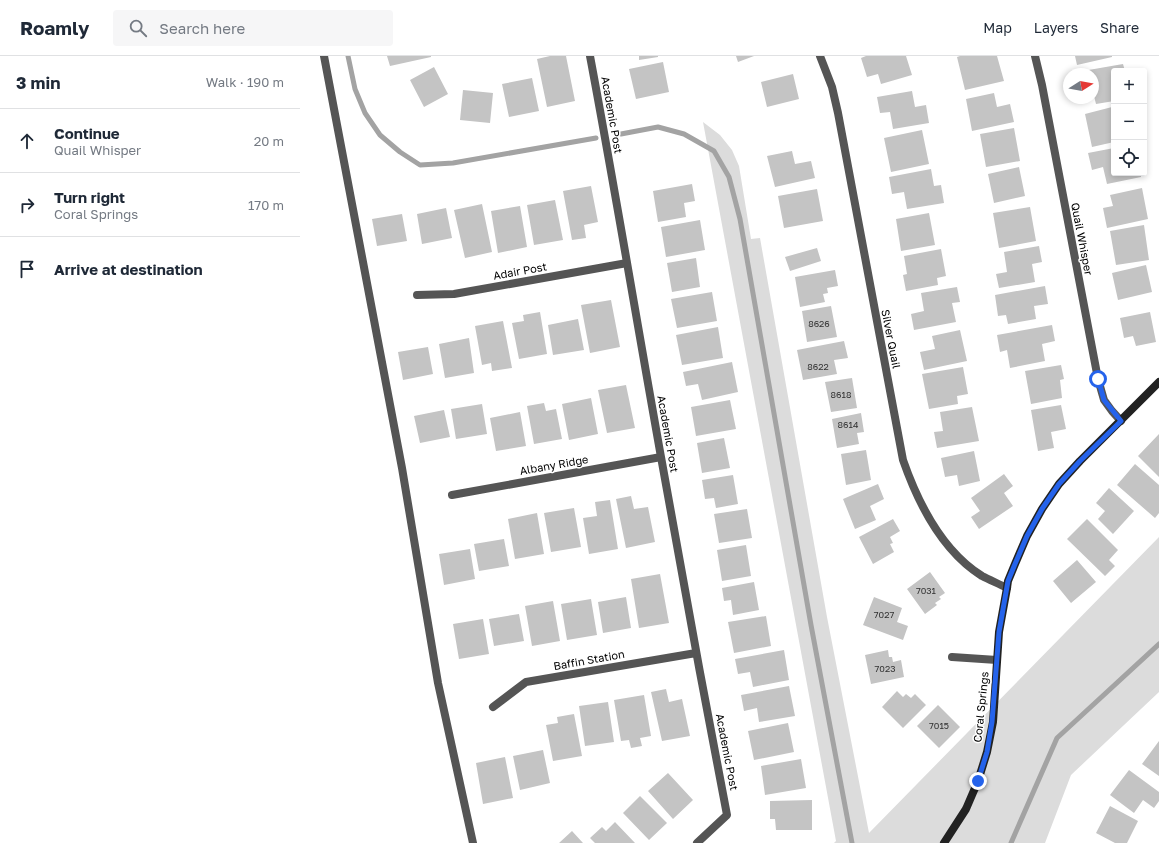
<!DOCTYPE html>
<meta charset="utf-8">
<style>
:root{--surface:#fff;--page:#f6f6f7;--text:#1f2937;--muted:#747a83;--line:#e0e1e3}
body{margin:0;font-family:"Golos Text",sans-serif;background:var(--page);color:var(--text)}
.controls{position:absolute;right:12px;top:12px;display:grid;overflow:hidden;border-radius:4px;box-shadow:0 2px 6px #0003}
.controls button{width:36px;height:36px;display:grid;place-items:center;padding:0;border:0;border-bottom:1px solid var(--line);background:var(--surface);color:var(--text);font:20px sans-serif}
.compass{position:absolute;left:763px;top:12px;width:36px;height:36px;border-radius:50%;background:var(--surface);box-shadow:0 2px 6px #0003;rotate:79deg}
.stop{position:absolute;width:12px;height:12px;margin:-9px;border:3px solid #2563eb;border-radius:50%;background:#fff}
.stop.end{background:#2563eb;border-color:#fff;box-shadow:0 1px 4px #0008}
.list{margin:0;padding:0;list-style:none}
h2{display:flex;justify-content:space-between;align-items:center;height:52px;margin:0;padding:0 16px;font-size:17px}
h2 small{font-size:13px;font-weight:400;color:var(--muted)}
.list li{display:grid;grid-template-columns:26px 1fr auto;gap:12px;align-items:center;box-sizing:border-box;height:64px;padding:0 16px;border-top:1px solid var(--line)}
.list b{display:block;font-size:15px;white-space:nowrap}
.list p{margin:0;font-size:13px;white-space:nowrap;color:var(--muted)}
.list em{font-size:13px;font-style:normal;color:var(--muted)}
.icon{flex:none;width:22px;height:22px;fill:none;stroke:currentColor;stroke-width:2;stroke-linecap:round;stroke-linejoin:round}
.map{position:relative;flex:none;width:859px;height:787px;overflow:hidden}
header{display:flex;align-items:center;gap:24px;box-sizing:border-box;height:56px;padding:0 20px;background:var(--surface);border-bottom:1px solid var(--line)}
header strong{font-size:19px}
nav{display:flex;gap:22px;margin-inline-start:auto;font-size:14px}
.search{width:280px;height:36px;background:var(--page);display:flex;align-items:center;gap:10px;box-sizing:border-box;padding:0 14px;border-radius:4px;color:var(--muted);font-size:15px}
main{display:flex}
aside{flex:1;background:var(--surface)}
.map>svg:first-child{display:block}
.green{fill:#dcdcdc}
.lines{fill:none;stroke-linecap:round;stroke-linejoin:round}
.stream{stroke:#a3a3a3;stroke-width:5}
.building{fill:#c4c4c4}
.lane{stroke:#555;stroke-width:8}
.street{stroke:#555;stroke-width:8}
.secondary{stroke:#222;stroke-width:8}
.route{stroke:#2563eb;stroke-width:5}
.labels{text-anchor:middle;stroke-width:3;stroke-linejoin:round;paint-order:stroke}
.number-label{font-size:9px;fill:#313131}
.street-label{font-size:11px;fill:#000;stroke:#fff}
</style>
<header>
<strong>Roamly</strong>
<div class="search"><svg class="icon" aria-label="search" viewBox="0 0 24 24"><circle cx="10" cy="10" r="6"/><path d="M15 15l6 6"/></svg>Search here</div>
<nav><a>Map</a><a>Layers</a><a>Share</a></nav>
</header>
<main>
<aside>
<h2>3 min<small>Walk · 190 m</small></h2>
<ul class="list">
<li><svg class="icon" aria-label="ahead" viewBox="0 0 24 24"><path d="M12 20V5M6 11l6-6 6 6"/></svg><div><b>Continue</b><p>Quail Whisper</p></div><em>20 m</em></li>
<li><svg class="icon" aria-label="right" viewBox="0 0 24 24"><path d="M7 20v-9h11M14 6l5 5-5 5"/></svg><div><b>Turn right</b><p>Coral Springs</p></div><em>170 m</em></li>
<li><svg class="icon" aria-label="arrive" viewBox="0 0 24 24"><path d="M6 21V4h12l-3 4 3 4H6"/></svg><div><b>Arrive at destination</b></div></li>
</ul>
</aside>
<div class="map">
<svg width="859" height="787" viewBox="0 0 859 787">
<rect width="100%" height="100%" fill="#fff"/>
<path class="green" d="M403,66L420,79L432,94L439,110L451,183L460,182L527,561L569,777L859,481V636L771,719L745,787H534L536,785Z"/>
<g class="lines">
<path class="stream" d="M48,0L55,33L65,57L80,79L100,96L120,109L153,107L296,82
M321,78L358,71L384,78L414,95L429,121L440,163L511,569L552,787
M711,787L757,682L859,588"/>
</g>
<path class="building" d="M87,0H131V1L90,10Z
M250,0H266L275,45L247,51L237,3Z
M339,0H358V1L339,4Z
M436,0H454L438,6Z
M566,0H606L612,19L581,28L578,18L567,21L561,2Z
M660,0H697L704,25L665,34L657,1Z
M775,0H812V1L777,9Z
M363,6L369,36L336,43L329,13Z
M823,8L825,15H814V45L796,48L793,36V18H777V16Z
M134,11L148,38L124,51L110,24Z
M493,18L499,43L467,51L461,26Z
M232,22L239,55L209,61L202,28Z
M163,34L193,37L190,67L160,64Z
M612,35L615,51L626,49L629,67L593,73L590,56L580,57L577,41Z
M694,37L697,51L710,48L714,66L672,75L666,43Z
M812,51L814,59V86L792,91L785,58Z
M714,72L720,105L686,111L680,78Z
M622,74L629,108L591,116L584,82Z
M814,92V117H841V121L807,128L803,111L792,114L788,97Z
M492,95L495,108L511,105L515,122L475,131L467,100Z
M719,111L725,140L694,147L688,118Z
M631,113L634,130L641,129L644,147L607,153L604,136L592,138L589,121Z
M392,128L395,145L384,147L386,161L358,166L353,135Z
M291,130L298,166L284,169L286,182L272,184L263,135Z
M842,132L848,163L807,172L803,152L813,150L810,139Z
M517,133L523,165L484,172L478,140Z
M255,144L263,184L234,189L227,149Z
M182,148L192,196L165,202L154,154Z
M220,150L227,191L198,197L191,155Z
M730,151L736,185L699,192L693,157Z
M146,152L152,182L122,188L117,158Z
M629,157L635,189L601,195L596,163Z
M102,158L107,185L77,190L72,163Z
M400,164L405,194L366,201L361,171Z
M844,169L849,204L816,209L810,175Z
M739,190L742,206L732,208L735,226L699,232L696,218L707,216L704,196Z
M517,192L521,205L490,215L485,201Z
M641,193L646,220L637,222L638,229L606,235L603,219L607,218L604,200Z
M396,202L400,231L372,236L367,207Z
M846,209L852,236L818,244L812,217Z
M535,214L538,230L527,232L528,237L523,238L525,246L500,251L495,221Z
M745,230L748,248L734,250L736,263L708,268L706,259L698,260L695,239Z
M657,231L660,246L652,247L656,266L614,274L611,258L624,255L621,237Z
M412,236L417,265L377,272L371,243Z
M311,244L320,291L290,297L281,249Z
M531,250L537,281L507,286L502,255Z
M240,256L247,298L219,303L212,267L224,265L223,259Z
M850,256L856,286L836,290L833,280L824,282L820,262Z
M278,263L284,294L253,299L248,269Z
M203,265L212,312L192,315L191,307L182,309L175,270Z
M752,269L755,285L742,288L745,305L710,312L707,294L700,296L697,279Z
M418,271L423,302L382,309L376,279Z
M660,274L667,305L624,314L620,296L635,293L632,280Z
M169,282L174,317L145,322L139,288Z
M544,285L548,302L534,304L537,318L503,324L497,294Z
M128,291L133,318L103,324L98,296Z
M432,306L438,336L402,344L398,328L386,330L383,316Z
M761,309L764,323L760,324L762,342L731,348L725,315Z
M663,311L668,338L657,340L658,348L629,353L622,318Z
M552,322L557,352L531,356L525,326Z
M326,329L335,372L307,377L298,334Z
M291,342L298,378L269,384L262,348Z
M430,344L436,373L396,380L391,351Z
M244,347L246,355L256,353L262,383L234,388L227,350Z
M182,348L187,378L156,383L151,353Z
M761,349L766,373L751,376L754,392L738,395L731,354Z
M672,351L679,385L637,392L634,376L643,375L640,356Z
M144,354L150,381L120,387L114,360Z
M220,356L226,390L196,395L190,362Z
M561,357L564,376L557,377L559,388L537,392L532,363Z
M859,378V421L838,400Z
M424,382L430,412L402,417L397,387Z
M566,394L571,424L546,429L541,398Z
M674,395L680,425L659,430L657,419L645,421L641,402Z
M835,408L859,429V457L855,462L817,429Z
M704,418L713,430L704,437L713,450L679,473L671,461L680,455L671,442Z
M433,419L438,448L416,452L414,442L405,443L402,424Z
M578,428L584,443L570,450L576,464L555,473L543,443Z
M809,432L834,455L813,478L798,463L805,455L796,447Z
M331,440L334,453L348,451L355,486L326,492L316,443Z
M310,444L318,493L289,498L283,462L297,460L295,446Z
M274,452L281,491L251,496L244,457Z
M447,453L452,482L419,487L414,458Z
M237,457L244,498L215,503L208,463Z
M593,463L600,475L590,481L593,487L590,488L594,496L573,508L559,481Z
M787,463L818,494L809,504L815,510L805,520L767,483Z
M204,483L209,510L179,515L174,488Z
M446,489L451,520L422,525L417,494Z
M170,493L175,523L144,529L139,498Z
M777,504L796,526L771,547L753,525Z
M630,516L645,537L639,541L641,543L635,547L637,549L625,558L607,533Z
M360,518L369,567L339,572L331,523Z
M454,526L459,554L433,559L431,544L424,545L422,532Z
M326,541L331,572L303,577L298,546Z
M574,541L602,552L597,566L608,570L603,584L563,569Z
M291,543L297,579L267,584L261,548Z
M253,545L260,585L232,590L225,550Z
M219,558L224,585L194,590L189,563Z
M466,560L471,590L434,597L428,566Z
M183,563L189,598L159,603L153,568Z
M484,594L489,624L453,631L450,616L438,618L435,603Z
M588,594L589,601H592L593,606L601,604L604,621L571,628L565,599Z
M489,630L495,660L459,666L457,652L444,655L441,639Z
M366,633L369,646L382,643L390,680L362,685L351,636Z
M597,635L603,641L606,638L611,642L615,638L626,649L603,672L582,651Z
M344,639L351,680L340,682L342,690L331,692L329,684L321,685L314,644Z
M308,646L314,686L285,690L279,650Z
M638,649L660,671L639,692L617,670Z
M274,658L282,700L253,705L246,669L258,667L257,661Z
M488,667L494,696L454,704L448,675Z
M859,685V720L842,708Z
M243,694L250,727L220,734L213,700Z
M205,701L213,742L183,748L176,707Z
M501,703L506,732L465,739L461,710Z
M829,714L859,736V745L854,752L843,744L834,757L810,739Z
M368,717L393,744L373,763L348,735Z
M340,740L367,767L349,784L323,757Z
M512,744V774H476L475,763H470V745Z
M810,750L838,765L827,787H815L796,777Z
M315,766L335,787H295L290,782L302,771L306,775Z
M272,775L283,787H259Z"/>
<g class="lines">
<path class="lane" d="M24,0L102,412L138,627L173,787"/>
<path class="street" d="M290,0C315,133 337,267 361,401C382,520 404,640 427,759L397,787
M520,0L532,31L538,57L603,404C618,447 642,495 682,520C690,524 699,528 707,532
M735,0L742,29L798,323L804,344L812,355L821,365
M117,239L154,238L327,207
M152,439L361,401
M652,601L697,604
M193,651L226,626L396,597"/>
<path class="secondary" d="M644,787L666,753L678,725L687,696L693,666L699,576L707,532L708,525L715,508L727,480L742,453L759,428L780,405L859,326"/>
</g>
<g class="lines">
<path class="route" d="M678,725L687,696L692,666L699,576L708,525L715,508L727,480L742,453L759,428L780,405L821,365L804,344L798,323"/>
</g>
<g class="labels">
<g class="number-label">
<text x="519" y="271">8626</text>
<text x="518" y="314">8622</text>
<text x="541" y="342">8618</text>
<text x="548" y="372">8614</text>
<text x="626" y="538">7031</text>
<text x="584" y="562">7027</text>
<text x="585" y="616">7023</text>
<text x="639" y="673">7015</text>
</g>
<g class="street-label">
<text transform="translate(312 59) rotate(80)" y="4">Academic Post</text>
<text transform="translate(782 183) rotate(79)" y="4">Quail Whisper</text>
<text transform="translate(220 215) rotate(-10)" y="4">Adair Post</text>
<text transform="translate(591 283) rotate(79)" y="4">Silver Quail</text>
<text transform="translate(368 378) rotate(80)" y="4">Academic Post</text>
<text transform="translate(254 409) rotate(-10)" y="4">Albany Ridge</text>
<text transform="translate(289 604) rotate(-10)" y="4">Baffin Station</text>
<text transform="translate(681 651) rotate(-84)" y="4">Coral Springs</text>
<text transform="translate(427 696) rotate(79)" y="4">Academic Post</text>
</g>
</g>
</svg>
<div class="controls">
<button>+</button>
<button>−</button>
<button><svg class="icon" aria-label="locate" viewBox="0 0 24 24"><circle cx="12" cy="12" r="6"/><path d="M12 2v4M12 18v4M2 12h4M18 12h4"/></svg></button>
</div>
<svg class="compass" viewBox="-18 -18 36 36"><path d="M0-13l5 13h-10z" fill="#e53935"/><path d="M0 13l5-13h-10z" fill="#747a83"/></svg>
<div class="stop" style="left:798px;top:323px"></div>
<div class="stop end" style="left:678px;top:725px"></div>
</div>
</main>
